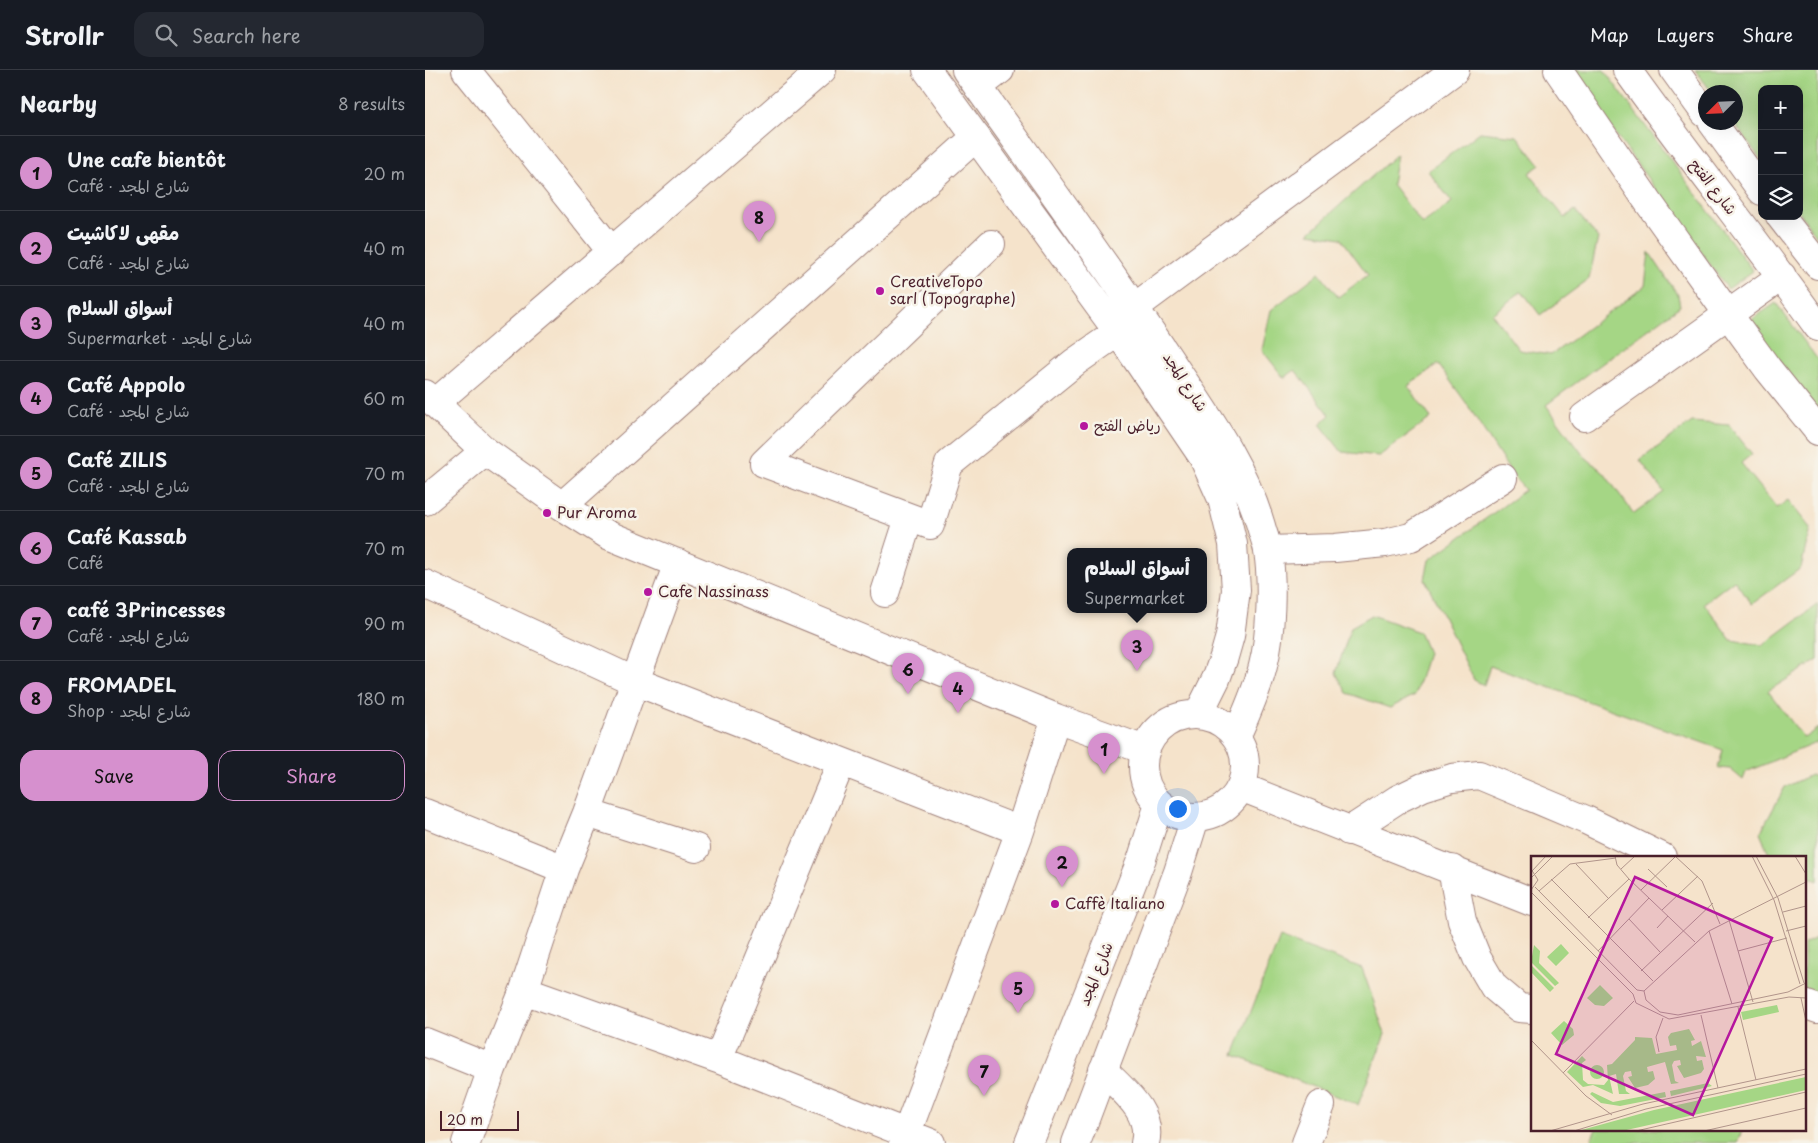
<!DOCTYPE html>
<meta charset="utf-8">
<style>
:root{--surface:#171b24;--page:#242831;--text:#f1f3f6;--muted:#9ea1a6;--line:#363941;--accent:#d690ce}
body{margin:0;font-family:"Playpen Sans","Playpen Sans Arabic",sans-serif;background:var(--page);color:var(--text)}
.controls{position:absolute;right:15px;top:15px;display:grid;overflow:hidden;border-radius:10px;box-shadow:0 5px 20px #0002}
.controls button{width:45px;height:45px;display:grid;place-items:center;padding:0;border:0;border-bottom:1px solid var(--line);background:var(--surface);color:var(--text);font:25px sans-serif}
.compass{position:absolute;left:1273px;top:15px;width:45px;height:45px;border-radius:50%;background:var(--surface);box-shadow:0 5px 20px #0002;rotate:246deg}
.scale{position:absolute;left:15px;bottom:12px;width:79px;box-sizing:border-box;padding-left:5px;border:2px solid #4a1f2b;border-top:0;font-size:14px;line-height:18px;white-space:nowrap;color:#4a1f2b;-webkit-text-stroke:4px #f7f3e8;paint-order:stroke}
.you{position:absolute;left:752px;top:738px;width:18px;height:18px;margin:-12px;border:4px solid #fff;border-radius:50%;background:#1a73e8;box-shadow:0 0 0 8px #1a73e833}
.badge{display:grid;place-items:center;width:32px;height:32px;border-radius:50%;background:var(--accent);color:#111;font-size:16px;font-weight:700}
.pin{position:absolute;translate:-50% -41px;filter:drop-shadow(0 1px 2px #0008)}
.pin::after{content:'';position:absolute;top:26px;width:18px;height:15px;background:inherit;clip-path:polygon(0 0,100% 0,50% 100%)}
.popup{position:absolute;left:642px;top:478px;width:140px;height:65px;box-sizing:border-box;display:grid;place-content:center;border-radius:10px;background:var(--surface);filter:drop-shadow(0 1px 4px #0005);font-size:16px;white-space:nowrap;color:var(--muted)}
.popup b{font-size:19px;color:var(--text)}
.popup::after{content:'';position:absolute;left:50%;top:100%;margin-left:-10px;border:10px solid transparent;border-top-color:var(--surface)}
.list{margin:0;padding:0;list-style:none}
h2{display:flex;justify-content:space-between;align-items:center;height:65px;margin:0;padding:0 20px;font-size:21px}
h2 small{font-size:16px;font-weight:400;color:var(--muted)}
.list li{display:grid;grid-template-columns:32px 1fr auto;gap:15px;align-items:center;box-sizing:border-box;height:75px;padding:0 20px;border-top:1px solid var(--line)}
.list b{display:block;font-size:19px;white-space:nowrap}
.list p{margin:0;font-size:16px;white-space:nowrap;color:var(--muted)}
.list em{font-size:16px;font-style:normal;color:var(--muted)}
.actions{display:flex;gap:10px;padding:15px 20px}
.actions a{flex:1;padding:11px 0;border:1px solid var(--accent);border-radius:15px;text-align:center;font-size:18px;color:var(--accent)}
.actions .main{background:var(--accent);color:#111}
.icon{flex:none;width:28px;height:28px;fill:none;stroke:currentColor;stroke-width:2;stroke-linecap:round;stroke-linejoin:round}
.map{position:relative;flex:none;width:1393px;height:1073px;overflow:hidden}
header{display:flex;align-items:center;gap:30px;box-sizing:border-box;height:70px;padding:0 25px;background:var(--surface);border-bottom:1px solid var(--line)}
header strong{font-size:24px}
nav{display:flex;gap:28px;margin-inline-start:auto;font-size:18px}
.search{width:350px;height:45px;background:var(--page);display:flex;align-items:center;gap:12px;box-sizing:border-box;padding:0 18px;border-radius:15px;color:var(--muted);font-size:19px}
main{display:flex}
aside{flex:1;background:var(--surface)}
.map>svg:first-child{display:block}
.green{fill:#a5d685;stroke:#787a58}
.lines{fill:none;stroke-linecap:round;stroke-linejoin:round}
.minor-casing{stroke:#a0817b;stroke-width:30}
.major-casing{stroke:#a0817b;stroke-width:30}
.minor{stroke:#fff;stroke-width:28}
.major{stroke:#fff;stroke-width:28}
.poi-dot{fill:#b5179e;stroke:#f7f3e8;stroke-width:2}
.labels{text-anchor:middle;stroke-width:5;stroke-linejoin:round;paint-order:stroke}
.street-label{font-size:15px;fill:#4a1f2b;stroke:#f7f3e8}
.poi-label{font-size:15px;fill:#4a1f2b;stroke:#f7f3e8;text-anchor:start}
.inset-road{fill:none;stroke:#b1958b;stroke-width:1}
.view{fill:#b5179e;fill-opacity:0.15;stroke:#b5179e;stroke-width:2.5}
.inset-edge{fill:none;stroke:#4a1f2b;stroke-width:2.5}
</style>
<header>
<strong>Strollr</strong>
<div class="search"><svg class="icon" aria-label="search" viewBox="0 0 24 24"><circle cx="10" cy="10" r="6"/><path d="M15 15l6 6"/></svg>Search here</div>
<nav><a>Map</a><a>Layers</a><a>Share</a></nav>
</header>
<main>
<aside>
<h2>Nearby<small>8 results</small></h2>
<ul class="list">
<li><span class="badge">1</span><div><b>Une cafe bientôt</b><p>Café · شارع المجد</p></div><em>20 m</em></li>
<li><span class="badge">2</span><div><b>مقهى لاكاشيت</b><p>Café · شارع المجد</p></div><em>40 m</em></li>
<li><span class="badge">3</span><div><b>أسواق السلام</b><p>Supermarket · شارع المجد</p></div><em>40 m</em></li>
<li><span class="badge">4</span><div><b>Café Appolo</b><p>Café · شارع المجد</p></div><em>60 m</em></li>
<li><span class="badge">5</span><div><b>Café ZILIS</b><p>Café · شارع المجد</p></div><em>70 m</em></li>
<li><span class="badge">6</span><div><b>Café Kassab</b><p>Café</p></div><em>70 m</em></li>
<li><span class="badge">7</span><div><b>café 3Princesses</b><p>Café · شارع المجد</p></div><em>90 m</em></li>
<li><span class="badge">8</span><div><b>FROMADEL</b><p>Shop · شارع المجد</p></div><em>180 m</em></li>
</ul>
<div class="actions"><a class="main">Save</a><a>Share</a></div>
</aside>
<div class="map">
<svg width="1393" height="1073" viewBox="0 0 1393 1073">
<rect width="100%" height="100%" fill="#f7f3e8"/>
<filter id="ink" filterUnits="userSpaceOnUse"><feTurbulence type="fractalNoise" baseFrequency=".02" numOctaves="2"/><feDisplacementMap in="SourceGraphic" scale="10" xChannelSelector="R" yChannelSelector="G"/><feConvolveMatrix kernelMatrix="1 2 1 2 8 2 1 2 1" color-interpolation-filters="sRGB"/></filter>
<filter id="wash" filterUnits="userSpaceOnUse"><feTurbulence type="fractalNoise" baseFrequency=".0096" numOctaves="4" result="noise"/><feDisplacementMap in="SourceGraphic" scale="20" xChannelSelector="R" yChannelSelector="G"/><feGaussianBlur stdDeviation="1.12" result="paint"/><feColorMatrix in="noise" values="0 0 0 0 0 0 0 0 0 0 0 0 0 0 0 0 0 1.4 0 .05"/><feComposite in="paint" operator="in"/></filter>
<g filter="url(#wash)">
<rect width="100%" height="100%" fill="#f5e3cb"/>
<path class="green" d="M1144,0H1179L1328,201L1303,219Z
M1270,0H1392L1393,2V168L1374,142V19H1337V91L1309,53L1310,52V22H1287Z
M1055,62L1092,66L1115,95L1104,103L1140,148L1150,140L1173,168L1164,209L1115,245L1097,221L1067,244L1094,280L1126,285L1220,216L1224,182L1253,225L1255,236L1121,335L1158,385L1179,403L1209,444L1239,422L1215,390L1267,352L1304,355L1327,384L1316,393L1352,438L1363,430L1385,458L1376,498L1327,534L1309,510L1279,533L1306,570L1338,575L1393,534V590L1343,621L1379,668L1393,658V672L1321,702L1318,710L1305,699L1293,698L1298,680L1065,596L1059,615L1049,610L1000,509L1004,490L1100,420L1086,403L1042,334L1013,294L983,316L1006,348L954,386L917,382L895,354L905,345L870,300L859,308L837,280L846,240L894,203L913,227L943,205L916,168L884,163L972,84L967,114L997,154L1027,132L1003,101Z
M1351,233L1393,290V343L1323,252Z
M947,545L994,562L1003,583L990,625L965,638L922,623L911,603L926,557Z
M1386,705L1393,708V811L1379,805V787H1345L1335,763L1360,717Z
M855,867L937,898L960,964L933,1035L809,985Z
M1393,867V924L1379,920V874Z
M1171,1059H1313L1317,1061L1312,1073H1165Z"/>
</g>
<g filter="url(#ink)">
<g class="lines">
<defs>
<path id="minor" d="M41,0L187,182
M1133,0L1224,133L1303,244L1343,299L1393,361
M1202,0C1264,87 1331,170 1393,257
M1249,0L1280,43
M553,17L575,0
M1287,52L1337,121
M1355,146L1393,195
M566,174L339,393L505,455L524,394L650,292L693,262
M710,237L1030,0
M0,324L60,381L137,436L183,465L631,648L720,680
M10,333L397,0
M1159,347L1357,206
M0,431L60,381
M137,436L551,67
M843,480L910,478L960,473L986,467L1078,408
M0,514L209,611L595,761
M460,523L484,448
M816,717L1107,832
M0,743L139,799
M162,743L271,778
M924,761L973,729L998,717L1027,708L1054,705L1161,750L1237,787
M1027,799L1037,851L1052,888L1069,917L1094,938L1107,939
M99,920L293,989L506,1073
M1379,934L1393,939
M0,972L67,999
M293,989L416,693
M678,1000C697,1020 728,1042 720,1073
M41,1073L67,999L99,920L139,799L162,743L253,493
M478,1073L595,761L631,648
M881,1073L896,1035"/>
<path id="major" d="M502,0L693,262L778,387L797,429L808,474L811,520L805,566L799,587L791,609L773,645
M541,0C612,100 685,199 752,301C785,350 819,398 836,456C838,464 842,473 843,481C848,513 846,565 838,596C832,621 821,644 811,667
M718 696a51 51 0 1 1 102 0a51 51 0 1 1-102 0Z
M604,1073L717,788L734,734
M651,1073L753,802L770,748"/>
</defs>
<use href="#minor" class="minor-casing"/>
<use href="#major" class="major-casing"/>
<use href="#minor" class="minor"/>
<use href="#major" class="major"/>
</g>
</g>
<g class="poi-dot">
<circle cx="455" cy="221" r="5"/>
<circle cx="659" cy="356" r="5"/>
<circle cx="122" cy="443" r="5"/>
<circle cx="223" cy="522" r="5"/>
<circle cx="630" cy="834" r="5"/>
</g>
<g class="labels">
<g class="street-label">
<text transform="translate(1288 117) rotate(52)" y="5">شارع الفتح</text>
<text transform="translate(760 312) rotate(57)" y="5">شارع المجد</text>
<text transform="translate(671 904) rotate(-68)" y="5">شارع المجد</text>
</g>
<g class="poi-label">
<text x="465" y="217">CreativeTopo<tspan x="465" dy="17">sarl (Topographe)</tspan></text>
<text x="669" y="361">رياض الفتح</text>
<text x="132" y="448">Pur Aroma</text>
<text x="233" y="527">Cafe Nassinass</text>
<text x="640" y="839">Caffè Italiano</text>
</g>
</g>
<g transform="translate(1106 786)">
<rect width="275" height="275" fill="#f5e3cb"/>
<path d="M30,88L38,97L25,110L16,101ZM3,89L9,95L8,107L28,127L24,130L0,106ZM0,109L23,132L19,136L0,116ZM69,129L82,142L73,150L64,149L56,142ZM246,149L248,156L212,164L210,156ZM33,165L42,173L43,179L31,189L20,177ZM158,173L164,184L160,185L161,190L170,185L175,201L165,200L166,205L171,204L173,213L170,217L153,222L146,210L150,209L149,204L143,205L141,209L144,225L148,227L140,228L134,206L116,211L117,216L122,215L124,223L117,229L104,232L97,221L101,220L100,215L94,216L92,220L95,235L99,238H88L85,218L78,220L82,238L62,229L52,231L36,216L51,200L55,204L51,207L52,224L57,228L73,229L77,224L76,209L81,208L104,184V181L121,182L125,198L146,194L145,189L139,190L137,181L140,177ZM59 216a7 7 0 1 1 14 0a7 7 0 1 1-14 0ZM275,221V234L91,275H47L123,254ZM177,227L181,230L140,240L139,235ZM61,236L82,246L134,236L135,241L89,250L70,247L59,238Z" fill="#a5d685"/>
<path class="inset-road" d="M84,0L86,9L98,23L164,86M144,0L171,25L189,68M221,0L243,44L269,128M225,0L247,42L273,127M264,0L275,18M45,8L78,43M0,13L7,24L0,34M90,13L104,0M117,13L136,31M1,15L15,0M0,22L22,0M20,23L122,125M4,31L106,134M110,34L144,1M8,35L39,8L85,2M0,36L102,138M131,54L167,20M252,56L275,50M57,62L98,23M98,63L129,96M198,64L222,146M126,72L137,60M178,75L201,148M255,75L275,70M67,95L118,42M207,95L256,82M110,115L182,47M106,134L113,135L115,144M113,135L178,75L275,26M102,138L105,147L138,163L258,141L275,142M270,142L275,165M115,144L129,156L147,159L257,136L275,127M207,151L225,224M170,159L187,232M0,184L55,240L81,259M128,196L125,181L132,162M32,217L103,145M19,275L112,248L275,213M43,275L115,253L275,218M105,275L275,236M173,275L275,252"/>
<path class="view" d="M104,21L241,82L162,259L25,198Z"/>
<rect width="275" height="275" class="inset-edge"/>
</g>
</svg>
<div class="controls">
<button>+</button>
<button>−</button>
<button><svg class="icon" aria-label="layers" viewBox="0 0 24 24"><path d="M12 4l9 5-9 5-9-5zM3 14l9 5 9-5"/></svg></button>
</div>
<svg class="compass" viewBox="-18 -18 36 36"><path d="M0-13l5 13h-10z" fill="#e53935"/><path d="M0 13l5-13h-10z" fill="#9ea1a6"/></svg>
<div class="scale">20 m</div>
<div class="you"></div>
<div class="pin badge" style="left:679px;top:704px">1</div>
<div class="pin badge" style="left:637px;top:817px">2</div>
<div class="pin badge" style="left:712px;top:601px">3</div>
<div class="popup"><b>أسواق السلام</b>Supermarket</div>
<div class="pin badge" style="left:533px;top:643px">4</div>
<div class="pin badge" style="left:593px;top:943px">5</div>
<div class="pin badge" style="left:483px;top:624px">6</div>
<div class="pin badge" style="left:559px;top:1026px">7</div>
<div class="pin badge" style="left:334px;top:172px">8</div>
</div>
</main>
